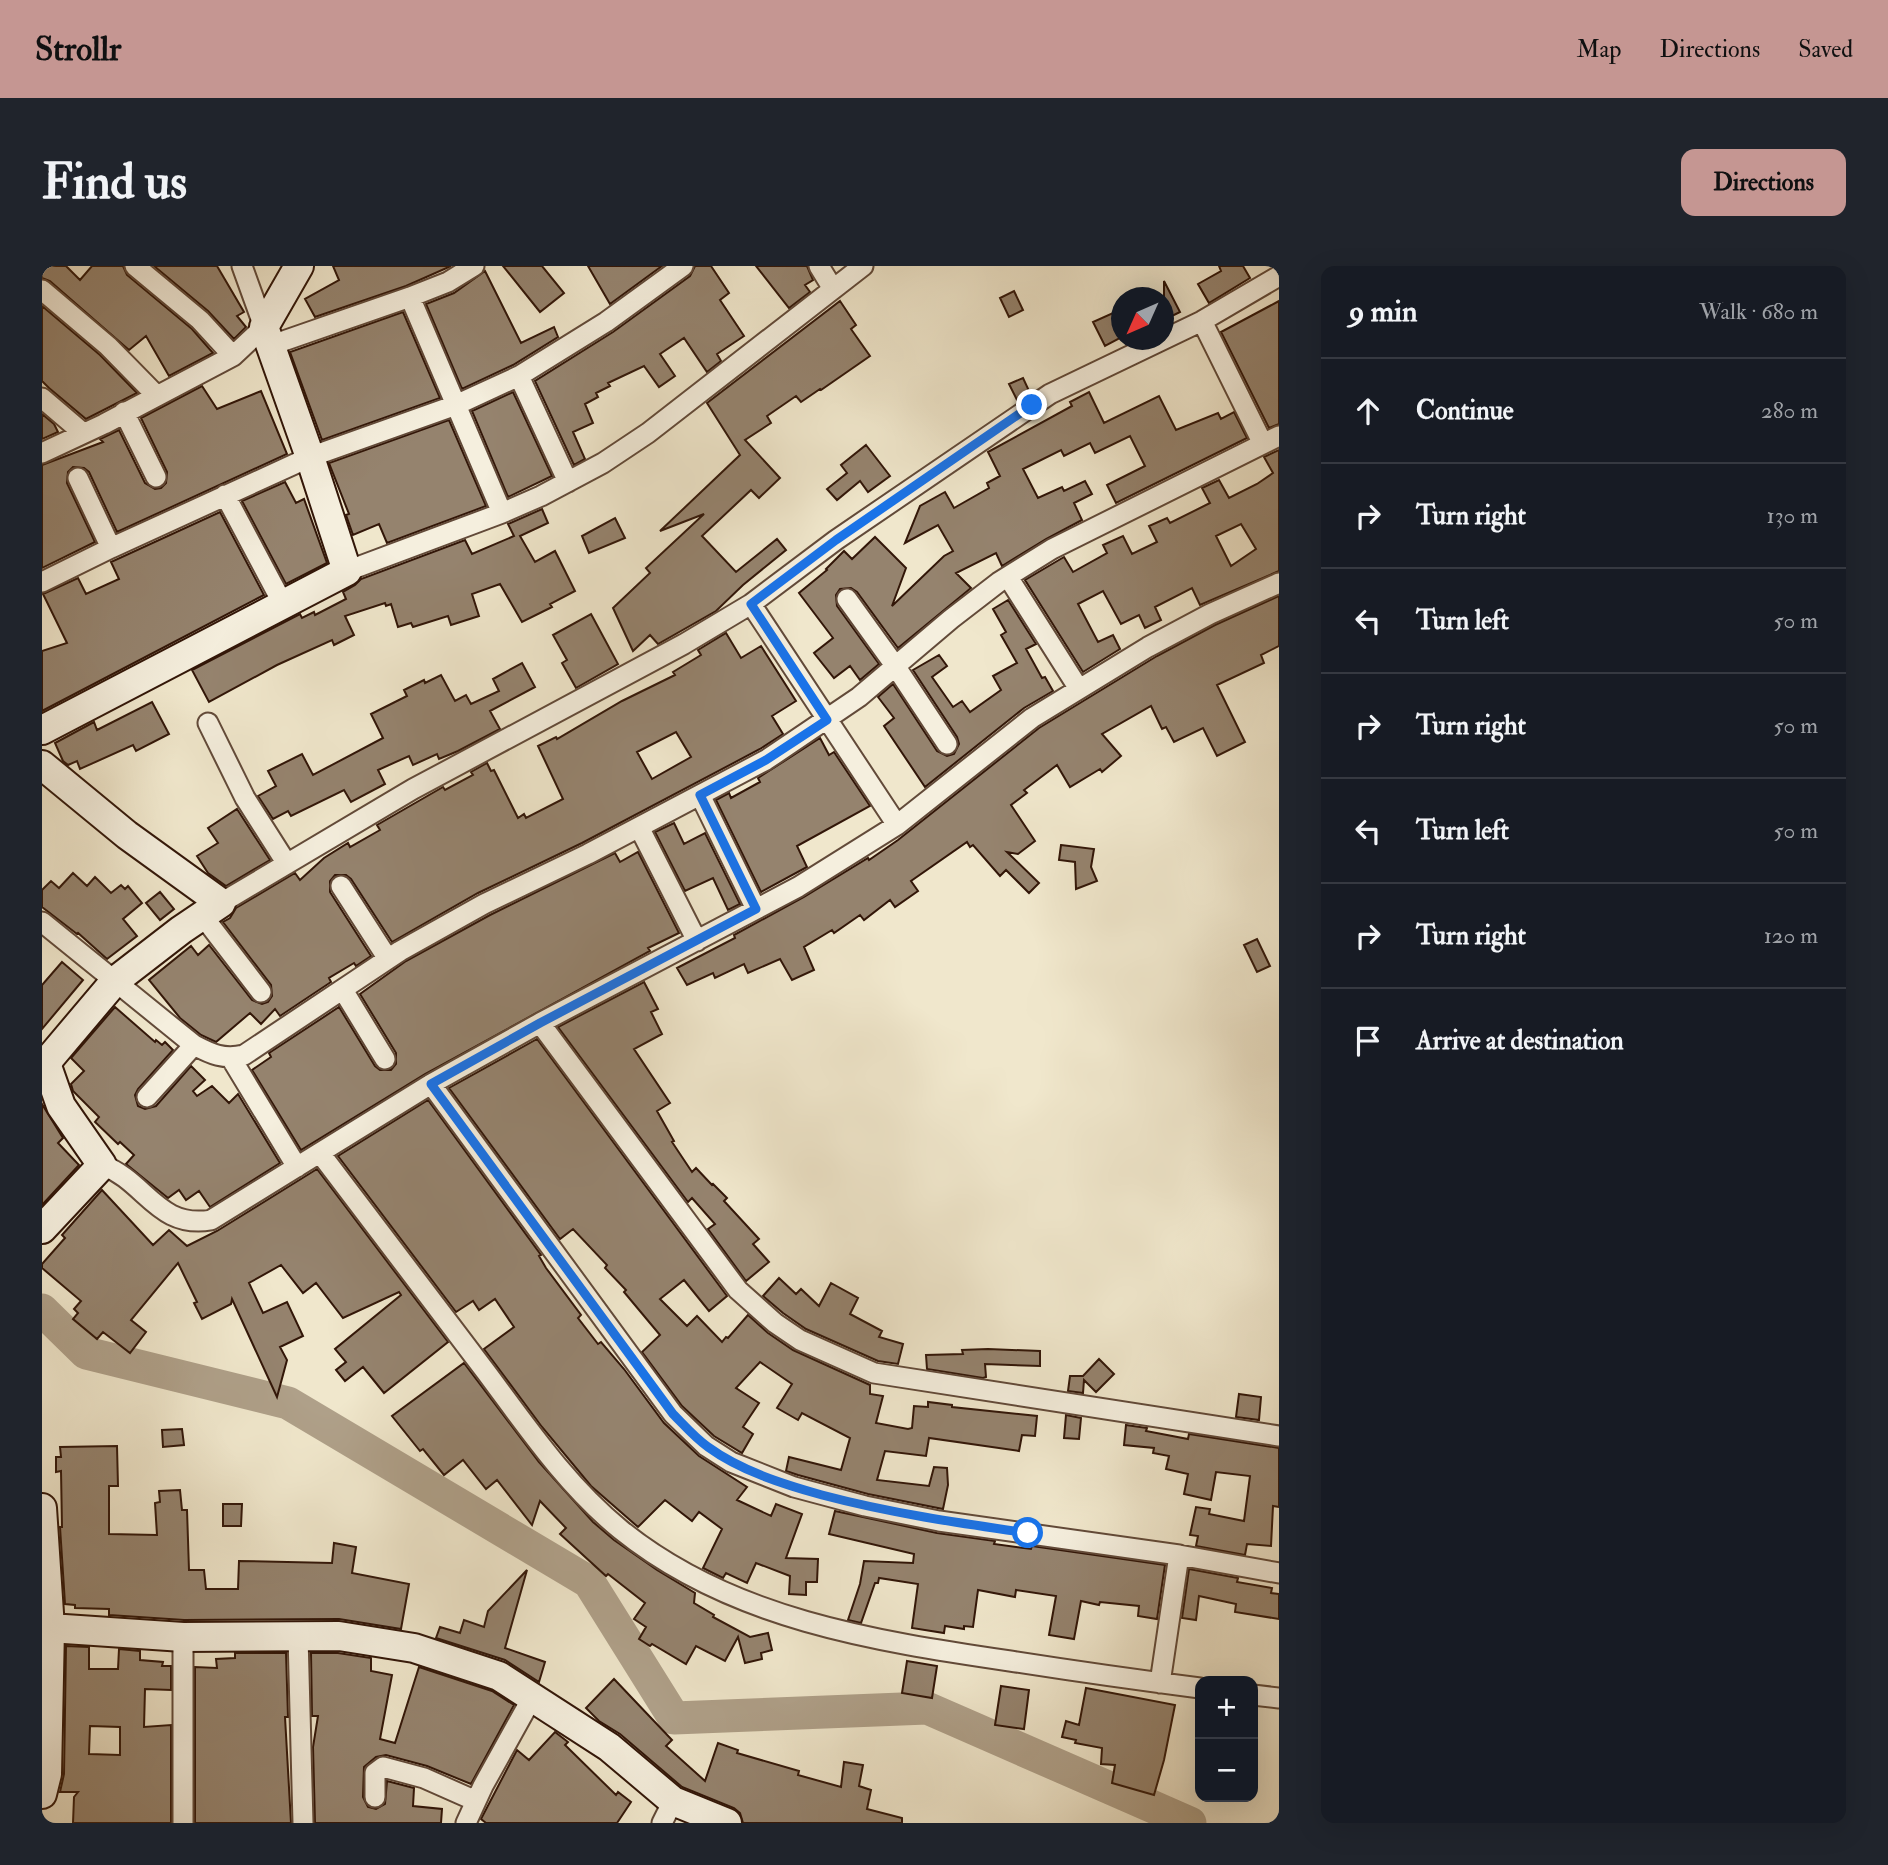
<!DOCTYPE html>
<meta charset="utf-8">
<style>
:root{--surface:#171b24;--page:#20242c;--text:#f1f3f6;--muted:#9ea1a6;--line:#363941;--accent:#c59692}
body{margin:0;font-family:"IM FELL Double Pica",serif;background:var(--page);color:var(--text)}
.controls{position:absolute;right:21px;bottom:21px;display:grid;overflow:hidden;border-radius:14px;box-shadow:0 7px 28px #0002}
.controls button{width:63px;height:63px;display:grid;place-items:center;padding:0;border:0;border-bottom:2px solid var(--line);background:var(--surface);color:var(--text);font:35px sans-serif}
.compass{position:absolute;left:1069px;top:21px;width:63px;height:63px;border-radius:50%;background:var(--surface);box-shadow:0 7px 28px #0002;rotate:225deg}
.stop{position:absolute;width:21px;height:21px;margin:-16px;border:5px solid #1a73e8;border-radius:50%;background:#fff}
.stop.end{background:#1a73e8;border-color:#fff;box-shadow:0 2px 7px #0008}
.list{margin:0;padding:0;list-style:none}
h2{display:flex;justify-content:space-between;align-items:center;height:91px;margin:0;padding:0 28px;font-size:30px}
h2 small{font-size:23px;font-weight:400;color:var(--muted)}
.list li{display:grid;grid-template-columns:46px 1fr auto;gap:21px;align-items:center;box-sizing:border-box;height:105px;padding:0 28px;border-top:2px solid var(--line)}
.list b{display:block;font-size:26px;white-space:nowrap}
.list em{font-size:23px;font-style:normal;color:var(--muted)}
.icon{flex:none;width:38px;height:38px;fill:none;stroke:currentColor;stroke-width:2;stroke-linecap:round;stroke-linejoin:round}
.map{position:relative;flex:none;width:1237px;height:1557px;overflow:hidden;border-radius:14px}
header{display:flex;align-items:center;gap:42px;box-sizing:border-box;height:98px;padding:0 35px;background:var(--accent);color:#111}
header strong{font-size:33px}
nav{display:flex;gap:38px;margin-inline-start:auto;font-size:24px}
.intro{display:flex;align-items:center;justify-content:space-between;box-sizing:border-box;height:168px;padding:0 42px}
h1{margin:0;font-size:49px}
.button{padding:18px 32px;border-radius:14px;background:var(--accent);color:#111;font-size:24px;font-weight:700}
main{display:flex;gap:42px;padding:0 42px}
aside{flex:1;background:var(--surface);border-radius:14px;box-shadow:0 7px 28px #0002}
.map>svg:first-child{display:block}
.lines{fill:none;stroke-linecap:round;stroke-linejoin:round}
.river{stroke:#afa089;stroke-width:33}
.building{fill:#95836e;stroke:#321608;stroke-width:2;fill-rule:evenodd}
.street-casing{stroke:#624a39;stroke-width:23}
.secondary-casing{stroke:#321608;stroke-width:32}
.street{stroke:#f5efde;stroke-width:19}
.secondary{stroke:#f5efde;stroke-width:28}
.route{stroke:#1a73e8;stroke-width:9}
</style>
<header>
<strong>Strollr</strong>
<nav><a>Map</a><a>Directions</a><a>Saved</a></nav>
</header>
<div class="intro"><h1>Find us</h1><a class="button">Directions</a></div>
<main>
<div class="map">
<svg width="1237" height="1557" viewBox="0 0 1237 1557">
<rect width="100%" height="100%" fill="#f0e7cc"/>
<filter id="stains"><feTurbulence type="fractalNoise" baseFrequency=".00286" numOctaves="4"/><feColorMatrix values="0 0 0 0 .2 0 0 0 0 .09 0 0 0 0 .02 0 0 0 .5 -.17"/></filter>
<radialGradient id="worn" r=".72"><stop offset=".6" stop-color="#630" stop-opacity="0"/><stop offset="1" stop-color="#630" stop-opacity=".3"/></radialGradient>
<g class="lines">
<path class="river" d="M0,1044L44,1087L246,1137L547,1316L632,1452L885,1442L1148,1557"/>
</g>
<path class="building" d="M0,0H24L38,14L50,0H81L85,9L150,63L171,87L127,110L104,70L87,84L8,15L0,12Z
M112,0H175L202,46L195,50L204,61L192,73L166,45Z
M291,0H409L364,20L273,51L263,33L297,14Z
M461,0H500L522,27L498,46Z
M546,0H620L568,38Z
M653,0H669L687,27L678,34L702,70L675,88L679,95L665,106L642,72L618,88L633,110L617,121L602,100L566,117L568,120L554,127L556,131L543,138L551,157L531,166L543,193L532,199L493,115L571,66L648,10Z
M714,0H765L771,14L763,19L768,26L747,42Z
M1177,0H1201L1208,12L1167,37L1156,18L1179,5Z
M443,5L479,77L512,61L516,71L471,99L420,123L384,38L412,27Z
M1122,15L1138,46L1122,54Z
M972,25L981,44L967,51L958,32Z
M798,35L814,59L809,63L828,90L779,124L778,123L759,136L754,130L725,150L729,157L703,174L738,212L717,232L709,224L660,270L694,306L735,273L744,284L701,319L674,345L616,378L608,369L591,385L571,342L608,307L604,302L662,248L618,265L698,189L665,137Z
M1237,35V158L1227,162L1179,66Z
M0,40L58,89L95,127L44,153L7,122L0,115Z
M361,46L398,132L280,174L248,86Z
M1071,47L1080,65V71L1063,80L1051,56Z
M981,112L988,127L975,134L967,118Z
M160,120L175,143L219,125L245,188L75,266L47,206L42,202L31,201L26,206L25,217L53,276L0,302V199L61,176L58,173L77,164L103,217L113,223L119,222L124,217L125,206L99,152Z
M471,126L510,210L466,231L430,145Z
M1047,126L1062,157L1117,130L1134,164L1176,147L1179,153L1192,146L1205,172L1074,237L1065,219L1103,200L1088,170L1053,187L1048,177L1022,190L1019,184L981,203L996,232L1020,221L1022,225L1043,215L1050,228L1032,237L1040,254L1004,273L960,300L954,287L914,307L929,322L856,382L815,326L809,322L798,323L794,329L795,340L837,398L818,414L808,400L792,412L772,387L791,372L757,327L785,304L784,303L802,285L810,293L833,271L864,302L850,340L902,290L911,285L896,259L863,277L878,240L903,226L912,242L947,222L945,217L958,210L946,186L1030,140L1028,136Z
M0,148L12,158L16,166L0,173Z
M407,154L444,240L345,277L337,258L311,269L304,249L307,248L287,197Z
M824,179L848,210L826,226L818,215L795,234L785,223L805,207L799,199Z
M1237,184V305L1158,339L1150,322L1113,341L1119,354L1103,362L1097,349L1079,358L1061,325L1036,338L1056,376L1071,369L1078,383L1041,406L983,314L1022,291L1031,306L1065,287L1061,279L1081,270L1090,288L1115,276L1107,260L1125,252L1128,257L1168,237L1160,222L1177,214L1187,232L1215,218L1231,207L1222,191ZM1199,258L1214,283L1189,300L1174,270Z
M243,216L254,237L262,233L285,297L244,318L200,235Z
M500,243L506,257L478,270L493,296L513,285L533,325L508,338L510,341L480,356L458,318L430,328L437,350L409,359L406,350L371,361L369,357L356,361L349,338L344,340L343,337L303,350L312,369L292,379L290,374L235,399L167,436L150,404L258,348L260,352L272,346L273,349L304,333L301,326L313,319L319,313L423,274L430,288L472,270L466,258Z
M178,246L222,329L0,445V385L25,377L1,328L36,312L44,328L77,313L69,296Z
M573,252L583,272L547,287L540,270Z
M1237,330V380L1219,389L1222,397L1175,419L1203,476L1175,490L1161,462L1132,476L1124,461L1120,463L1109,440L1060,468L1079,490L1060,506L1058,503L1028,521L1015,499L982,524L985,527L969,539L993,575L976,588L965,586L997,617L987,627L964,604L958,610L931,579L928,581L925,576L869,615L876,625L853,641L848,634L822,654L818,649L792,667L790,664L762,681L772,704L750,714L738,693L706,707L702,698L673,712L671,707L645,719L635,702L693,672L692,669L762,631L826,592L827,594L856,574L997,462L1115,390L1173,359Z
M966,334L994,378L984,383L1000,412L1003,411L1011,425L982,442L883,521L842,460L852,452L836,431L851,418L895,485L905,490L912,488L917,478L915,471L871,404L897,389L905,400L890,411L911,441L920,435L928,446L959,424L951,410L975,397L959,369L964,366L951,343Z
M549,348L576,398L534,422L520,397L525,394L511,369Z
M684,367L699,392L719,380L754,435L730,450L741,468L718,483L540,577L436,627L350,676L309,613L304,609H293L288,615V626L329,690L314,700L312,697L287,712L289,716L238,750L233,743L219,758L208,747L174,776L159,769L138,752L107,714L149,680L156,689L167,679L210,734L220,738L226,736L230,730L229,719L181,656L188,652L194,642L253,607L258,614L282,592L306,577L308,581L338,564L335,559L401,521L403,524L431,509L429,506L445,497L449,505L452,504L476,552L482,548L484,552L521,533L496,480L514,471L515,473L580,435L633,409L631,406L659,389L656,384ZM634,466L649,491L610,513L595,486Z
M480,397L493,421L448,445L458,463L416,485L397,493L395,488L371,499L367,490L336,504L343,518L309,536L302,524L249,550L246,545L231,553L216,530L234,520L226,505L260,488L271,509L341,472L329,448L365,430L362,424L382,414L383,417L399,409L413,435L424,429L429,438L457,425L451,413Z
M110,436L127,468L94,485L91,479L38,503L35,495L26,499L21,495L13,477L52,456L55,464Z
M778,472L787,489L792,486L828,540L755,580L765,601L719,626L674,534L687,527L689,532L718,516L716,512Z
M195,543L228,594L184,620L166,607L155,590L176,577L166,562Z
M632,557L642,578L663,567L698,638L686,644L671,612L643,625L613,566Z
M1019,579L1052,583L1049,601L1055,615L1034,623L1033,596L1017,594Z
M596,586L637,667L606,682L608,685L383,808L259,884L210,804L229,791L227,787L297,741L333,800L338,804H349L354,798V787L318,728L364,695L448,649L573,587L578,596Z
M31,607L45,620L53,611L69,627L79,619L83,623L86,620L100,637L81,653L95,670L65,693L36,667L35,668L0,641V624L9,615L17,622Z
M118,626L132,643L118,654L104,637Z
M1215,673L1228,700L1215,706L1202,679Z
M20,696L41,714L0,763V719Z
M602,716L616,743L609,746L620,768L592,783L628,837L615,845L632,875L630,876L650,906L654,902L670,919L671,918L685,932L682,935L717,973L711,978L727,996L704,1015L666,963L673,958L650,932L646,936L516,761Z
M73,741L113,776L114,774L120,779L123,776L131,784L96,823L93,829L96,840L103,843L114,840L149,800L163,814L151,825L155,830L170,820L187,837L196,828L238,897L168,941L157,925L144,934L137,924L126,932L84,898L92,889L78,876L76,878L53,856L57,851L31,825L29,818L42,805L29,792Z
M495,773L685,1030L667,1045L642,1014L618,1033L645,1060L655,1050L680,1076L684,1071L686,1072L706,1049L726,1067L751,1084L828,1119V1128L841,1130L834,1157L866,1163L870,1162L872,1140L886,1141V1136L910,1139V1141L995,1150L993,1170L980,1169L977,1185L887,1172L884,1190L843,1185L835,1214L887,1220L892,1201L905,1202L906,1219L901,1243L826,1228L756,1209L744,1205L747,1191L799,1204L808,1172L760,1147L756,1154L735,1142L750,1118L718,1096L694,1122L717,1137L701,1161L711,1168L700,1187L672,1170L640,1140L600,1086L618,1069L582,1026L584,1024L563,1002L565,999L531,963L518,973L407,822Z
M386,834L499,989L497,990L504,1002L539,1049L536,1052L556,1078L559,1076L582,1103L622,1157L657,1190L705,1221L695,1234L729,1250L734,1238L760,1248L744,1292L776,1293L775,1316H764V1329L747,1328L748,1310L714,1297L705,1317L684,1307L681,1312L661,1302L680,1263L657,1246L650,1255L623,1234L596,1261L549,1220L500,1161L442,1083L472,1061L453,1033L437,1044L431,1035L414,1046L296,890Z
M0,838L21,872L16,877L37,899L0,939Z
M275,903L406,1076L342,1127L321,1101L303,1115L294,1104L304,1096L293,1083L359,1029L357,1026L301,1052L274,1017L261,1027L239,999L207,1017L221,1047L245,1036L261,1070L238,1081L245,1094L235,1131L190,1033L189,1038L160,1053L152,1037L155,1036L136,997L89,1054L104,1066L88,1087L61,1066L55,1073L31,1053L36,1047L32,1043L39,1035L0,1002V998L23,972L20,969L60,924L111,979L127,964L145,980L175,965Z
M737,1012L754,1028L759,1023L777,1040L789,1017L816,1032L808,1048L840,1065L837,1071L861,1078L856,1098L836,1095L764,1063L741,1047L721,1030Z
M946,1083L998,1085V1100L943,1098L944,1111L941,1112L885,1103L884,1089L921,1088L920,1084Z
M1057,1093L1072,1108L1054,1126L1042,1114L1041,1127L1026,1125L1028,1110H1041Z
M422,1097L497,1196L551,1256L572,1274L615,1304L653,1327L652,1337L672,1349L671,1351L708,1371L726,1367L730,1384L719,1387L720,1393L703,1397L696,1371L683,1395L654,1380L644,1398L610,1378L608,1380L597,1373L604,1361L592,1353L603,1337L566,1308L564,1310L518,1268L524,1262L498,1235L490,1259L455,1214L444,1223L421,1194L402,1209L381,1183L378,1185L350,1150Z
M1197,1128L1219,1131L1217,1154L1194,1151Z
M1024,1149L1039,1152L1037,1173L1022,1172Z
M1084,1159L1105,1162L1104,1165L1146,1173L1147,1168L1237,1182V1241L1231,1240L1229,1280L1205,1278L1203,1289L1154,1280L1156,1270L1148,1269L1154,1241L1168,1243L1167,1248L1202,1255L1208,1210L1174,1206L1169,1234L1142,1228L1146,1208L1124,1203L1127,1190L1111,1187L1112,1182L1082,1179Z
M140,1163L142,1179L121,1181L120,1164Z
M75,1180L76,1220H67V1268L115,1269L113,1237L118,1236L117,1225L138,1224L140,1244H145L147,1304H162L164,1323H196L197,1295L290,1297L292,1277L314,1281L310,1307L367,1318L359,1363L297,1353L142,1354L67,1349V1343L33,1342V1339L23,1338L18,1261H20L19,1205L14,1206V1191H19L18,1181Z
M181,1238H200L199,1260H181Z
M793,1245L895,1267L953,1275L952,1278L989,1283L990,1280L1123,1299L1115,1353L1096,1350L1097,1340L1058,1336L1057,1339L1039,1335L1032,1373L1007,1369L1014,1330L974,1324L973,1331L936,1324L931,1361L922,1360V1363L903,1360L902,1367L870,1362L876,1318L837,1312L836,1317H833L819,1357L806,1354L818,1318L822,1295L871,1297L872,1288L787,1268Z
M1147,1303L1196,1312L1195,1316L1230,1322L1229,1327L1237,1328V1353L1193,1346L1194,1338L1157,1330L1154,1354L1140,1352Z
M485,1304L463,1382L503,1396L497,1416L463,1394L394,1372L398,1361L418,1367L422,1354L442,1361L446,1345Z
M24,1380L47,1381V1403H76L77,1383L98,1385V1394L121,1396L120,1400H129V1424L103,1423L102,1461L129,1459V1557H31L32,1531L36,1526H18L22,1508ZM48,1460L78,1461V1489L47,1488Z
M193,1387H244L246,1451H243L249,1557H153V1401L175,1402L174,1393L193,1392Z
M269,1387H296L329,1392V1405L350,1409L338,1473L353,1477L377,1401L450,1425L472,1439L429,1518L385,1500L344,1489L334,1491L322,1501L321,1531L326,1541L334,1543L343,1538L345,1515L372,1522L371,1540L400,1543L399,1557H273L271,1481L276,1450H270Z
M865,1395L895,1400L890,1432L860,1427Z
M572,1413L630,1474L624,1480L663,1515L676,1477L696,1484L695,1487L757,1505L756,1509L799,1521L802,1496L821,1499L817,1520L829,1524L825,1543L860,1552V1557H701L698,1547L692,1542L640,1521L578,1468L557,1455L544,1442Z
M959,1420L987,1424L982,1463L953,1459Z
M1044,1422L1133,1439L1122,1494L1112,1529L1070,1517L1073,1499L1059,1498L1060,1482L1033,1477L1034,1474L1020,1471L1024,1455L1037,1459Z
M513,1466L526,1476L523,1479L574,1529L576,1526L589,1536L575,1557H444L439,1553L475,1484L487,1494Z"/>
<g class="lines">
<defs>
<path id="street" d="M93,0L158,54L191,90
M777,0L791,23
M0,24L66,80L115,130
M368,31L460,247
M1160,55L1221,178
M227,80L368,31L406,16L432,0
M477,110L526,216
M0,132L41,167
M82,146L114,211
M0,187L62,158L191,90L222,61L200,0
M36,212L69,282
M183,229L241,338
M305,305L460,247L499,230L561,197L606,167L821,0
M966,311L1037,423
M0,316L69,282L268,191L414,139L477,110L564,56L641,0
M805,333L854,401L905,478
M709,338L855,559
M166,457L203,532L245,598
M658,529L714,643
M597,561L655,675
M299,620L346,693
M179,637L371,523L642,378L709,338L794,274L1008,128L1160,55L1237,10
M160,649L219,726
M0,656L152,779C169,788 182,794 202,789L358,685L442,638L546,588L724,494L817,431L909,353L957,316L1010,283L1237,170
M301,724L343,793
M498,757L696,1024L733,1057L758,1074L832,1107L1237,1170
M189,792L255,901
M389,818L631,1148L664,1180L689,1196L752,1221L823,1240L897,1255L1137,1289L1237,1307
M105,831L152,779
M278,887C333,960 389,1033 444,1106C485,1161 524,1219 579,1264C689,1353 832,1375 968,1395C1032,1405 1095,1414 1158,1422
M60,899C104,915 115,963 169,954L389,818L498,757L756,621L855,559L990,452L1106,381L1168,348L1237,317
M256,1370L261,1557
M1118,1417L1137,1289
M1211,1429L1237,1432
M333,1531V1507L341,1501L382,1512L434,1535
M141,1557V1371
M424,1557L441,1520L491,1430
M620,1557L631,1535"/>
<path id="secondary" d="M0,464L305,305L268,191L222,61L257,0
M0,499L85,569L179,637L139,664L73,715L8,792L5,800L19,840L60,899L0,963
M0,1242L8,1362L5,1508L0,1528
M8,1362L141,1371L297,1370L372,1382L457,1410L567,1481L631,1535L685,1557"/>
</defs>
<use href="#street" class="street-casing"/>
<use href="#secondary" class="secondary-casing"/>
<use href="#street" class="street"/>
<use href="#secondary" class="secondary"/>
</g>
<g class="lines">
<path class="route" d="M986,1267C916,1257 848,1247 780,1229C741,1218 699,1205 666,1181C653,1172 642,1159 631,1148L389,818L498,757L714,643L658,529L724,494L785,454L709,338L794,274L990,139"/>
</g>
<rect width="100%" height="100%" filter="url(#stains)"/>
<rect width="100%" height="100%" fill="url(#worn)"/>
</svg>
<div class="controls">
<button>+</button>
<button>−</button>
</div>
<svg class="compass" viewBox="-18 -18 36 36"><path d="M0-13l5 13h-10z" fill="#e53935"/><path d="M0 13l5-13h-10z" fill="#9ea1a6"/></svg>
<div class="stop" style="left:986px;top:1267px"></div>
<div class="stop end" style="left:990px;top:139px"></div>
</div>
<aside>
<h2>9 min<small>Walk · 680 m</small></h2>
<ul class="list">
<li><svg class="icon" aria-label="ahead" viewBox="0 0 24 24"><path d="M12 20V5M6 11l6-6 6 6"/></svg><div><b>Continue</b></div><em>280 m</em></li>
<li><svg class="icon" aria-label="right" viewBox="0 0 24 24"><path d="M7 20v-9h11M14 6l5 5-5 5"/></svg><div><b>Turn right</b></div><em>130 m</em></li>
<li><svg class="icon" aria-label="left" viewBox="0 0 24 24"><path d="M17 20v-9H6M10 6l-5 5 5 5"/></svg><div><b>Turn left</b></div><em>50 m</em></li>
<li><svg class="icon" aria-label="right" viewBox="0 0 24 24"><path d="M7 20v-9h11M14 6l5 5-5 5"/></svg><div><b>Turn right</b></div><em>50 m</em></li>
<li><svg class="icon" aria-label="left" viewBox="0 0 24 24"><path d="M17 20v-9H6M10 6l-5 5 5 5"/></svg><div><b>Turn left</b></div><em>50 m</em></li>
<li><svg class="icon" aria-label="right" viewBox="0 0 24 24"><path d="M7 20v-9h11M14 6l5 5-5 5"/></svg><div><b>Turn right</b></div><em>120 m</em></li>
<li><svg class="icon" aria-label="arrive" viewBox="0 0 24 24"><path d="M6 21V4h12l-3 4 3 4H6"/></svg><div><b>Arrive at destination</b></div></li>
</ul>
</aside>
</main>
